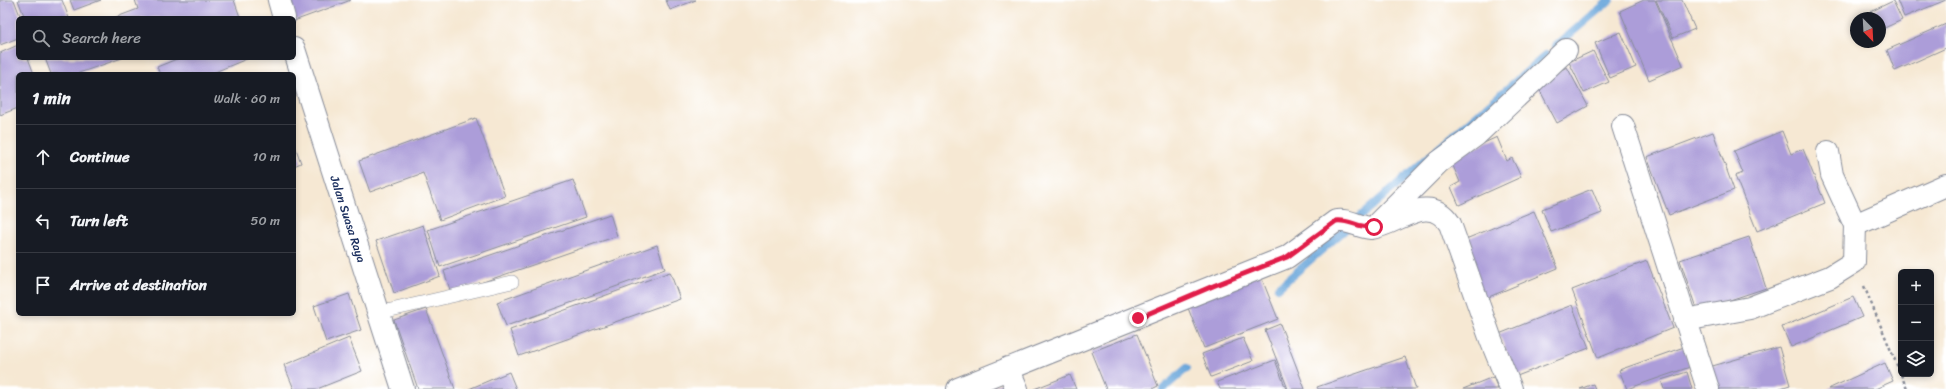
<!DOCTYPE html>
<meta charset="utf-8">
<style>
:root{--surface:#171b24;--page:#242831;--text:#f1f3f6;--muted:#9ea1a6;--line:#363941}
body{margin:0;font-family:Sriracha,sans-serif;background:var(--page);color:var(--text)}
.controls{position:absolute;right:12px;bottom:12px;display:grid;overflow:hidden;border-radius:6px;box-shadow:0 2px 6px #0003}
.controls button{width:36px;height:36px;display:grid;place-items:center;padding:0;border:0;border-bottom:1px solid var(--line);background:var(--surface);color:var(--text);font:20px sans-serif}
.compass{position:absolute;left:1850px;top:12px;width:36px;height:36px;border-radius:50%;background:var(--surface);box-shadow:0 2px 6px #0003;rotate:156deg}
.stop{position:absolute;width:12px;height:12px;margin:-9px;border:3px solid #e11d48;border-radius:50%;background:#fff}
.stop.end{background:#e11d48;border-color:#fff;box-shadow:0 1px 4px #0008}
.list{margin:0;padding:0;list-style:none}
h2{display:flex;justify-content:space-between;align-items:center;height:52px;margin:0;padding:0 16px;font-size:17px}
h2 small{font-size:13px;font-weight:400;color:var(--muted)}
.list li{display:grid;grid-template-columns:26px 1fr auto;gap:12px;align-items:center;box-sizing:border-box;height:64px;padding:0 16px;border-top:1px solid var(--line)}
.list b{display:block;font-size:15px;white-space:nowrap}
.list em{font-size:13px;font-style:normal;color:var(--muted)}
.icon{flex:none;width:22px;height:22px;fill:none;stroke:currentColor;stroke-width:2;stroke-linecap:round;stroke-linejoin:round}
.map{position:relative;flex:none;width:1946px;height:389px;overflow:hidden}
.search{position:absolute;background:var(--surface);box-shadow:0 2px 6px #0003;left:16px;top:16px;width:280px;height:44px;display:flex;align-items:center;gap:10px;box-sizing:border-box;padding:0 14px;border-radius:6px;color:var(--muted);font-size:15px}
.panel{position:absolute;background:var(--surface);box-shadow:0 2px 6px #0003;left:16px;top:72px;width:280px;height:244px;border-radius:6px}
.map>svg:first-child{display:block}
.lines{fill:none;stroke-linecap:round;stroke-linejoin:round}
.stream{stroke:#69a6da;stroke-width:8}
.building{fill:#ac9dd9}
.lane-casing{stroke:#888c98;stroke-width:14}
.street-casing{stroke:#888c98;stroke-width:24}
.secondary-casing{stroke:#888c98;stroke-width:24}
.path{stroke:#888c98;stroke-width:2.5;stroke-dasharray:3 3;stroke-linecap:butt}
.lane{stroke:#fff;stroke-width:13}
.street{stroke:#fff;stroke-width:22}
.secondary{stroke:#fff;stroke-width:22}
.route{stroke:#e11d48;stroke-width:5}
.labels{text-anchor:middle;stroke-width:4;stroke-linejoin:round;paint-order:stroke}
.street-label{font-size:12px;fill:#1b2f5e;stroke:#fff}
</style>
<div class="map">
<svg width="1946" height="389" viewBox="0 0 1946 389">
<rect width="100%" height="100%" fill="#fff"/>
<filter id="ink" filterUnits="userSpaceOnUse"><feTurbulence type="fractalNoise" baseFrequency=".025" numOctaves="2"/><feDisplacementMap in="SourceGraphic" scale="8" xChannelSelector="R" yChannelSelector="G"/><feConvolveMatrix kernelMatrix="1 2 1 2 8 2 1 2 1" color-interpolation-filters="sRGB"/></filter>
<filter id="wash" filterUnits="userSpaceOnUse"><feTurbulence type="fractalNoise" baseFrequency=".012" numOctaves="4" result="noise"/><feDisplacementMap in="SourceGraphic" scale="16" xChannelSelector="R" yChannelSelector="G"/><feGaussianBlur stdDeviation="0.9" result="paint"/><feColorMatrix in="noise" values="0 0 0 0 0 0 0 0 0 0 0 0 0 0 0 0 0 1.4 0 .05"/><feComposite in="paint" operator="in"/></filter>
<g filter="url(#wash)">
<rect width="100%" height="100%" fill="#f6e8d3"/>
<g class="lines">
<path class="stream" d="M1556,46L1610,0
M1278,288L1546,55
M1163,389L1187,368"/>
</g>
<g id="blocks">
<path class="building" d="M0,0H14L21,18H18V38L0,45Z
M18,0H62L69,18H25Z
M70,0H101L74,10Z
M135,0H234L240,17L114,18L138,9Z
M286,0H351L294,21Z
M666,0H696L670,10Z
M1644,0H1655L1683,65L1649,80L1620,11Z
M1656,0H1682L1695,29L1673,38Z
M1897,0H1946L1904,17Z
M1893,1L1902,20L1880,30V18H1873L1870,12Z
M1946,24V48L1895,71L1887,50Z
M1621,32L1636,67L1610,78L1595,43Z
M18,45V58H28L34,74H18V108L0,115V53Z
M1593,51L1609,82L1584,93L1569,62Z
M45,58H122L76,74H51Z
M179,58H249L210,74H160L157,67Z
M1567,67L1588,106L1557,123L1536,83Z
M476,118L505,196L440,220L423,173L370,192L359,161Z
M1782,131L1791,154L1803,149L1825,203L1757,231L1735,176L1743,173L1734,151Z
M1713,132L1734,190L1669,215L1647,157Z
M1497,137L1507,161L1512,158L1521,177L1459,205L1451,187L1460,182L1450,159Z
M294,143L301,163L294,166Z
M573,180L586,217L440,267L428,230Z
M1592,189L1602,213L1551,232L1542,209Z
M1534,211L1558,268L1484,299L1461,241Z
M610,214L617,236L451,293L444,271Z
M423,225L440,276L394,293L376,241Z
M1749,237L1766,288L1697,311L1680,260Z
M657,245L665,269L506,326L497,302Z
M1647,261L1673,328L1598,358L1572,290Z
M670,272L680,299L519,356L510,330Z
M1260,274L1278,319L1204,348L1186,303Z
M349,294L361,330L326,342L314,306Z
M1853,297L1862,317L1791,347L1782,327Z
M1572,305L1589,348L1517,376L1499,334Z
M426,309L455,389H418L394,320Z
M1280,324L1305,389H1288L1265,330Z
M1137,334L1158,386L1152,389H1106L1091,352Z
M349,338L362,371L317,389H294L284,365Z
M1243,338L1253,361L1211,377L1202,354Z
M1684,347L1690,367L1627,389L1619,370Z
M1779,347L1790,385L1777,389H1715L1709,367Z
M1405,357L1416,389H1318L1317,387Z
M1275,360L1286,389H1220L1217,382Z
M1885,363L1893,381L1875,389H1828Z
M509,372L516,389H469Z
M1687,372L1692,389H1664L1661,380Z
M1070,375L1076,389H1034Z
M1493,377L1498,389H1463Z
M1005,382L1008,389H987Z
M1593,384L1595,389H1580Z"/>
</g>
</g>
<g filter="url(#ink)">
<use href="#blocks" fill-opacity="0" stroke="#888c98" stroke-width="1"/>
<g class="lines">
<defs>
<path id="lane" d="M378,313L512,282"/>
<path id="street" d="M1623,126L1708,389
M1379,222L1439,162L1476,135L1566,50
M1855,225L1946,185
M1685,320L1750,308L1830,277L1854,262L1855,225L1832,175L1828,152
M1008,368L1017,389
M958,389L1287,257L1336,221C1348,219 1359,227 1371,228C1399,224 1428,191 1450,224L1491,340L1511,389"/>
<path id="secondary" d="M279,0L284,18
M294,49L403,389"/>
</defs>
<use href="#lane" class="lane-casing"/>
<use href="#street" class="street-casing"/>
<use href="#secondary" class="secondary-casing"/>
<path class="path" d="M1864,286L1907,389"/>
<use href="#lane" class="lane"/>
<use href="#street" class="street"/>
<use href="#secondary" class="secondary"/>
</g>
</g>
<g class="lines" filter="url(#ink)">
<path class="route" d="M1138,318L1213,286L1287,257L1336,221C1349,219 1360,229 1374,227"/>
</g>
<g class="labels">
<g class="street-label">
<text transform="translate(348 219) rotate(72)" y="4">Jalan Suasa Raya</text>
</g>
</g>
</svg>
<div class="controls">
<button>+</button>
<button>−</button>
<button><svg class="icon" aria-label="layers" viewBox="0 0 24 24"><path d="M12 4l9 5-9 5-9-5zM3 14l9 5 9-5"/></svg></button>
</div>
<svg class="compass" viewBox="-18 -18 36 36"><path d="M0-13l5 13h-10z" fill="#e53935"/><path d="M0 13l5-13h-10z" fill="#9ea1a6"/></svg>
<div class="stop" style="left:1374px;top:227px"></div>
<div class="stop end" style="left:1138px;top:318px"></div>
<div class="search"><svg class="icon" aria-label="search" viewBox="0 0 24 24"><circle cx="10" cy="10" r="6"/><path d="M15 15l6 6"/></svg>Search here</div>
<section class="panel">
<h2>1 min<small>Walk · 60 m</small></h2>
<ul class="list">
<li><svg class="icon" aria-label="ahead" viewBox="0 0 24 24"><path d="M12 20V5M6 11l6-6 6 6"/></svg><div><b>Continue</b></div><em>10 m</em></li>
<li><svg class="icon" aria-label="left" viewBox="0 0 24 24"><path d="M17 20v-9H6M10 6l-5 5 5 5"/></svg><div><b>Turn left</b></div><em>50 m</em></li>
<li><svg class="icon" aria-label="arrive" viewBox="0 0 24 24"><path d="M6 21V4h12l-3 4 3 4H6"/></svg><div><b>Arrive at destination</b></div></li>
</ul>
</section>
</div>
